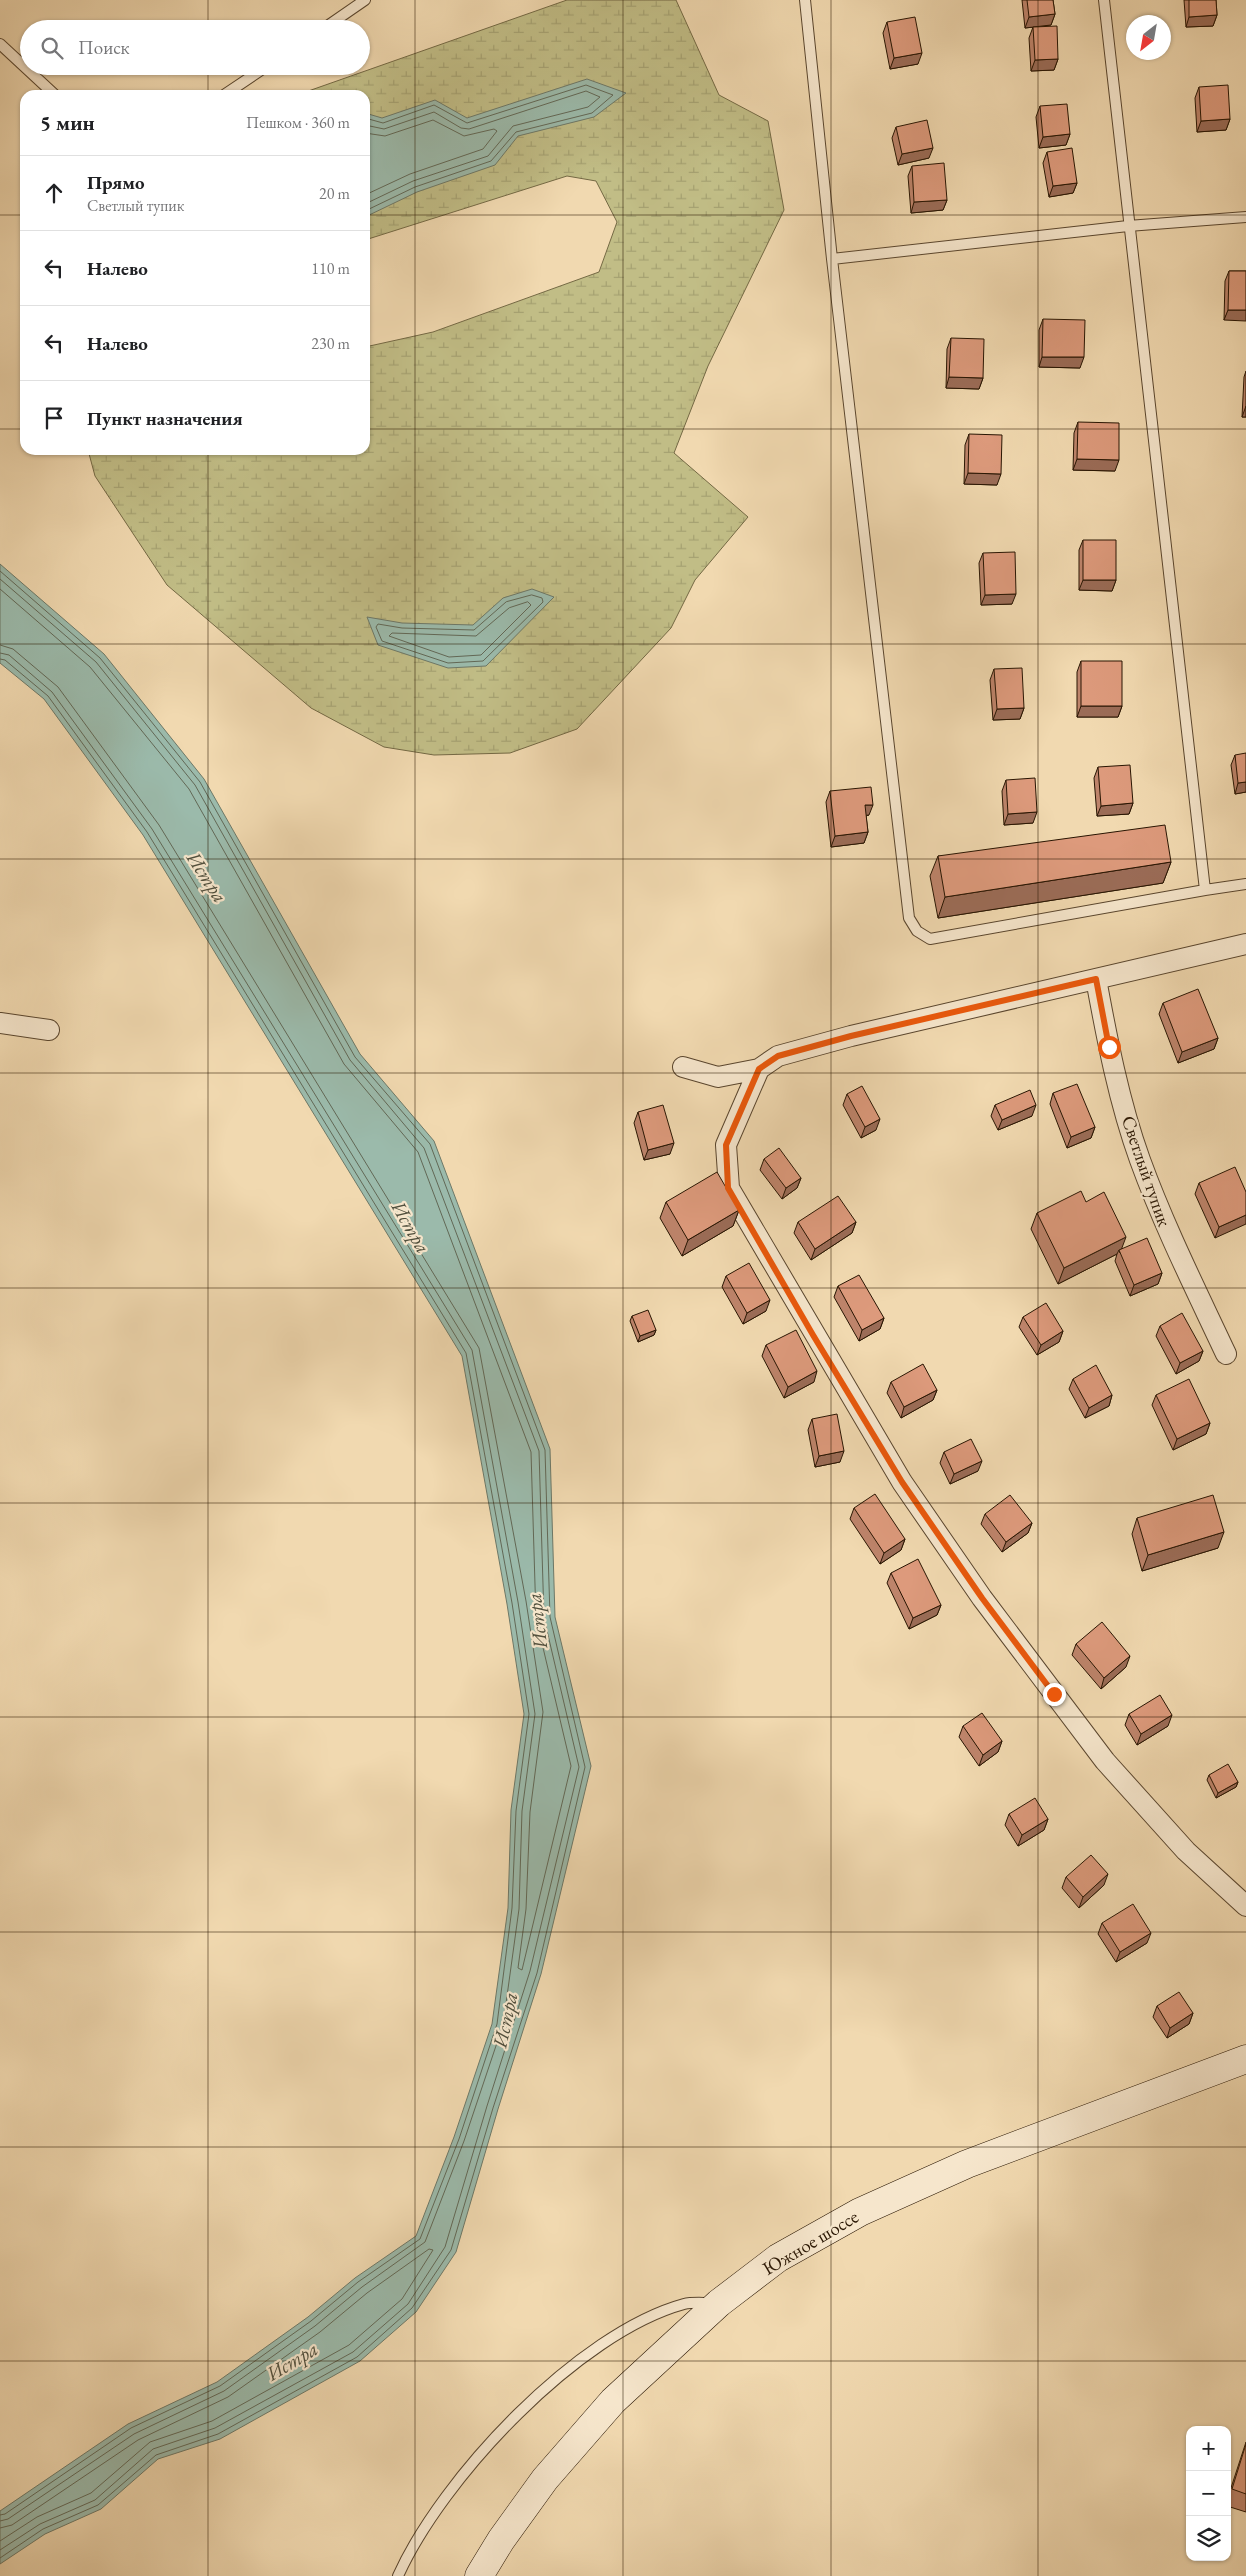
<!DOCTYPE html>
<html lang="ru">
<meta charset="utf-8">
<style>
:root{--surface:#fff;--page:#f2f2f2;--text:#202124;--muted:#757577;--line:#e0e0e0}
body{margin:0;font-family:"EB Garamond",serif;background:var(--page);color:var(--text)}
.controls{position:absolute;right:15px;bottom:15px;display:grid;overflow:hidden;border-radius:10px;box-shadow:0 1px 4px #0004}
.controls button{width:45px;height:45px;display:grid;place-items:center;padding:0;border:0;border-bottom:1px solid var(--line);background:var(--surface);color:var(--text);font:25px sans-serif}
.compass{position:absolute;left:1126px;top:15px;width:45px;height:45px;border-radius:50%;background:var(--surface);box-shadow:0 1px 4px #0004;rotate:211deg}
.stop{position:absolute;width:15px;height:15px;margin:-11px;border:4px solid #ea580c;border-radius:50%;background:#fff}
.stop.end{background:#ea580c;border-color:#fff;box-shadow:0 1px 5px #0008}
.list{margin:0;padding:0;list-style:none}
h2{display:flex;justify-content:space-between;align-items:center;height:65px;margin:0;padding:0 20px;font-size:21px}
h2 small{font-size:16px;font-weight:400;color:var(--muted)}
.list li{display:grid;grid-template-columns:32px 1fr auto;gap:15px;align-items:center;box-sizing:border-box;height:75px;padding:0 20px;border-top:1px solid var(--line)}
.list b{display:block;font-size:19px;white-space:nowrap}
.list p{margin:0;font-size:16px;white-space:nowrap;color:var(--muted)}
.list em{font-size:16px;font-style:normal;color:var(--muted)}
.icon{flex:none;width:28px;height:28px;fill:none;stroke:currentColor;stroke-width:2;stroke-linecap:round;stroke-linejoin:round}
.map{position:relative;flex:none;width:1246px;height:2576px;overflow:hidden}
.search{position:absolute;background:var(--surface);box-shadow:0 1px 4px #0004;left:20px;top:20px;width:350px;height:55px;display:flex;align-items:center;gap:12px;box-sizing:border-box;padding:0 18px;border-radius:28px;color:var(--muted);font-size:19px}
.panel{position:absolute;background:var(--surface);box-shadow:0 1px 4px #0004;left:20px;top:90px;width:350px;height:365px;border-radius:15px}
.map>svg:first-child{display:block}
.wetland{fill:url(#wetland-marsh);stroke:#746944}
.water{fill:#9bbaab;stroke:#6d7867}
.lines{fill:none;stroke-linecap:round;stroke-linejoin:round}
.shore{stroke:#626856;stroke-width:1}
.lane-casing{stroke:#5a462e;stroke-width:12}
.street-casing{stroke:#5a462e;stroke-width:22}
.secondary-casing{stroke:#281502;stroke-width:29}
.lane{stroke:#f6e6cc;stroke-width:10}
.street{stroke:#f6e6cc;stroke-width:20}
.secondary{stroke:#f6e6cc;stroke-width:28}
.wall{fill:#be846b;stroke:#281502}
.shaded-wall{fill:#9b6c57;stroke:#281502}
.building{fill:#dd9a7c;stroke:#281502}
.route{stroke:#ea580c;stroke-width:6}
.grid{fill:none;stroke:#281502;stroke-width:1;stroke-opacity:0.55}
.labels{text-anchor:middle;stroke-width:4.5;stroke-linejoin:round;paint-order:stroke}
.street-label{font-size:19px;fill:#281502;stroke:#f6e6cc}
.water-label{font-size:20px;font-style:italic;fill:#504f3d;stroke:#f6e6cc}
</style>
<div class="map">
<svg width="1246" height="2576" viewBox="0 0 1246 2576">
<defs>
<pattern id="wetland-marsh" width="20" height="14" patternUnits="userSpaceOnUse" patternTransform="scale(1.25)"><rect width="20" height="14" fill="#c1bd86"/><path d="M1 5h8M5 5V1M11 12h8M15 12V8" fill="none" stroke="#a6a272"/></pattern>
</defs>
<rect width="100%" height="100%" fill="#f1d9b0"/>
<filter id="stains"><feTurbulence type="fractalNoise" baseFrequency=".004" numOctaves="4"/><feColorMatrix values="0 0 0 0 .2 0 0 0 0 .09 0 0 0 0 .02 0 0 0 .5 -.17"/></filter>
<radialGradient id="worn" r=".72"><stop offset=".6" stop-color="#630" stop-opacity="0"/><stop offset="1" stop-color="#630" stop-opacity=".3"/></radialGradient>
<path class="wetland" d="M567,0H676L719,95L768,121L784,210L708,366L674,453L748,517L695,580L671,628L577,729L510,753L434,755L384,747L311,708L167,585L95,476L88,450H365V347L433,332L599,272L617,222L596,181L567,176L365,240V95H297Z"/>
<path class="water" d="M587,79L626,93L594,117L518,136L495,165L417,192L365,217V113L382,118L435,100L467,118Z
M0,564L104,654L204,779L360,1054L434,1141L550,1449L555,1617L591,1766L541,1974L498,2109L456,2252L416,2312L360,2361L220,2439L158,2459L101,2509L45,2534L0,2564V2511L128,2424L217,2382L308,2317L355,2278L416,2236L454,2137L492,2024L508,1908L511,1810L524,1714L507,1604L462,1356L143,835L44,699L0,663Z
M532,589L554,597L486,666L448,668L378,645L367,617L402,623L473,625L503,598Z"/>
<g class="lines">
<path class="shore" d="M365,118L383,123L434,105L467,123L586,85L613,95L592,113L516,132L491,161L415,187L365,211
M365,125L384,129L434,112L461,128L469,129L586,91L600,97L588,107L513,126L488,156L413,181L365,204
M365,133L385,136L433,120L464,136L494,129L497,131L483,149L410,174L365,195
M0,571L100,658L200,782L355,1057L430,1144L545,1450L550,1617L585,1767L537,1973L493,2108L451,2250L412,2308L357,2357L218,2434L156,2455L98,2505L43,2529L0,2558
M0,579L96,662L195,785L350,1060L424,1148L539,1451L544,1618L579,1767L530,1971L487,2106L445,2247L408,2304L353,2352L215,2428L153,2449L95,2500L40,2524L0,2550
M0,589L90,667L189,789L344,1064L418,1152L531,1452L536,1618L571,1766L522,1970L518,1968L526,1909L530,1812L543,1712L526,1601L479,1348L159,825L58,687L13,649L0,645
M532,595L542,598L543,602L483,661L448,663L382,641L376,627L378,624L402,628L474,630L506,602Z
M528,602L531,605L481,655L449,657L389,636L392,633L476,636L509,608Z
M0,653L9,655L52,692L152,829L472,1350L518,1602L535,1714L522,1811L519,1909L503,2025L464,2141L425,2242L362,2287L315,2326L224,2391L134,2434L8,2519L0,2521
M0,659L5,660L48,696L147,832L466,1353L512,1603L529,1714L516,1811L512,1908L497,2024L459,2139L420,2239L358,2282L311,2321L220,2386L131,2428L5,2514L0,2515
M0,2528L12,2525L138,2440L228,2397L320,2332L367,2293L429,2249L433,2250L402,2299L349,2345L212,2421L150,2442L91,2493L37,2517L0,2541"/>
<defs>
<path id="lane" d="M805,0L832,259L909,918L917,931L930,939L1205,890
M1104,0L1205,890L1246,884
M323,29L365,0
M0,44L55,95
M224,95L267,66
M832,259L1128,226L1246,217
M398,2576C442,2478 578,2333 684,2304C692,2302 702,2303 711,2303"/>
<path id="street" d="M1246,944L851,1036L778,1056L759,1069L726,1145L729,1188L902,1482L982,1598L1105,1761L1186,1851L1246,1906
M1096,979C1107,1039 1119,1102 1140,1160C1164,1226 1196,1290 1226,1354
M0,1023L49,1030
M683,1067L718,1077L759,1069"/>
<path id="secondary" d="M479,2576L501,2540L545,2479L613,2401L719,2303L778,2258L860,2212L967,2164L1246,2059"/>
</defs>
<use href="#lane" class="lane-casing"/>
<use href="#street" class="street-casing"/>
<use href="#secondary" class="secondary-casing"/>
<use href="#lane" class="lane"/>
<use href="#street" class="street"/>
<use href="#secondary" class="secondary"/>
</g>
<path class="wall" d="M1022,0H1053L1055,14L1051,25L1025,28Z
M1184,0H1216L1217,15L1213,26L1186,27Z
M887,22L918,64L890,69L883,33Z
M1033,27L1058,59L1054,70L1031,71L1029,38Z
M1199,87L1230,119L1226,130L1197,132L1195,98Z
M1040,106L1070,134L1066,145L1039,148L1036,117Z
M896,127L929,158L898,165L892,138Z
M1047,152L1077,183L1073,193L1049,197L1043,163Z
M912,166L947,200L943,210L911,213L908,176Z
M1229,271H1246L1224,320L1225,281Z
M1043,319L1080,368L1039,367V330Z
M951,338L983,378L979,389L946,388L947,349Z
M1246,371V417H1242L1244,377Z
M1078,422L1115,471L1073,470L1074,433Z
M969,434L997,485L964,484L965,445Z
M1083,540L1116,580L1112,591L1079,590V550Z
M983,553L1012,604L981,605L979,563Z
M1081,661L1122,706L1118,717H1077V672Z
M994,669L1024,708L1020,719L993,720L990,680Z
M1235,755L1246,792L1235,794L1231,765Z
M1098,767L1133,803L1129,814L1097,816L1094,778Z
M1006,780L1033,823L1004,825L1002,791Z
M830,791L869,815L866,816L868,832L864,843L831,847L826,802Z
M938,856L1171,862L1163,883L938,918L930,876Z
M1163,1003L1218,1038L1214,1049L1178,1063L1159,1014Z
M1053,1093L1095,1127L1091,1138L1067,1148L1050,1104Z
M847,1094L876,1130L861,1138L843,1105Z
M995,1105L1032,1116L998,1130L991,1116Z
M638,1112L670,1154L644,1160L634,1123Z
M764,1159L801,1178L797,1188L782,1199L760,1170Z
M1199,1183L1246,1192L1215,1238L1195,1194Z
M666,1202L739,1210L733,1226L682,1256L660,1218Z
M1086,1202L1121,1249L1162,1273L1158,1284L1130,1296L1115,1261L1117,1254L1058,1284L1031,1229L1037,1213Z
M798,1222H856L852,1233L811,1260L794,1233Z
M726,1276L766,1311L743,1324L722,1287Z
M838,1286L884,1318L880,1329L859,1341L834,1297Z
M632,1316L656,1330L654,1335L638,1342L630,1321Z
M1023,1317L1063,1331L1059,1342L1037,1355L1019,1327Z
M1160,1326L1203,1351L1199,1361L1176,1374L1156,1336Z
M766,1345L814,1382L784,1398L762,1356Z
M1073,1379L1112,1395L1109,1406L1085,1418L1069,1389Z
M891,1382L937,1390L933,1400L901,1418L887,1393Z
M1156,1395L1210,1423L1206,1434L1173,1450L1152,1405Z
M812,1419L840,1462L815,1467L808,1430Z
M944,1452L978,1471L950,1484L940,1463Z
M854,1508L905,1539L901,1550L880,1564L850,1519Z
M985,1514L1032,1523L1028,1533L1002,1552L981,1524Z
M1137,1518L1218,1548L1142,1571L1132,1534Z
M891,1573L941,1605L937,1615L909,1629L887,1583Z
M1076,1644L1126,1667L1101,1689L1072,1655Z
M1129,1714L1168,1726L1137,1745L1125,1725Z
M963,1726L1002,1741L998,1752L979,1766L959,1737Z
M1209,1775L1238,1782L1236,1787L1216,1798L1207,1780Z
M1009,1814L1048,1819L1044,1830L1018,1846L1005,1825Z
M1066,1877L1104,1885L1079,1908L1062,1888Z
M1102,1923L1147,1943L1116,1962L1098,1934Z
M1157,2006L1193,2013L1189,2024L1167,2038L1153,2017Z
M1246,2442V2512L1227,2506V2500Z"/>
<path class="shaded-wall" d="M1055,14L1051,25L1025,28L1029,17Z
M1217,15L1213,26L1186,27L1189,17Z
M922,53L918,64L890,69L894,58Z
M1058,59L1054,70L1031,71L1035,60Z
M1230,119L1226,130L1197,132L1201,121Z
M1070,134L1066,145L1039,148L1043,137Z
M933,148L929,158L898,165L902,154Z
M1077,183L1073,193L1049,197L1053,186Z
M947,200L943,210L911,213L914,202Z
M1228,310H1246V321L1224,320Z
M1042,357H1084L1080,368L1039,367Z
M949,377L983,378L979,389L946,388Z
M1246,406V417H1242Z
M1077,459L1119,460L1115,471L1073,470Z
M968,473L1001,474L997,485L964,484Z
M1083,580H1116L1112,591L1079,590Z
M1016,594L1012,604L981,605L985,595Z
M1081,706H1122L1118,717H1077Z
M1024,708L1020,719L993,720L997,709Z
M1246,782V792L1235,794L1238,783Z
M1133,803L1129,814L1097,816L1101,806Z
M865,805H873L869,815L861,816Z
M1037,812L1033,823L1004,825L1008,814Z
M868,832L864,843L831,847L835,836Z
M1171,862L1163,883L938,918L945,897Z
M1218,1038L1214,1049L1178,1063L1182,1052Z
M1036,1105L1032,1116L998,1130L1002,1120Z
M880,1119L876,1130L861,1138L865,1127Z
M1095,1127L1091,1138L1067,1148L1071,1137Z
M674,1143L670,1154L644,1160L648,1150Z
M801,1178L797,1188L782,1199L786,1188Z
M739,1210L733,1226L682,1256L688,1240Z
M1246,1215V1224L1215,1238L1219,1227Z
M856,1222L852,1233L811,1260L815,1249Z
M1126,1237L1120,1253L1119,1250L1117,1254L1058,1284L1064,1268Z
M1162,1273L1158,1284L1130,1296L1134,1285Z
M770,1300L766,1311L743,1324L747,1313Z
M884,1318L880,1329L859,1341L862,1330Z
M656,1330L654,1335L638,1342L640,1336Z
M1063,1331L1059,1342L1037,1355L1041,1345Z
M1203,1351L1199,1361L1176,1374L1180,1363Z
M817,1371L814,1382L784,1398L788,1387Z
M937,1390L933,1400L901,1418L904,1407Z
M1112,1395L1109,1406L1085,1418L1089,1408Z
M1210,1423L1206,1434L1173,1450L1177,1439Z
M844,1451L840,1462L815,1467L819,1456Z
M982,1461L978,1471L950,1484L954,1474Z
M1032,1523L1028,1533L1002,1552L1006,1542Z
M1224,1532L1218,1548L1142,1571L1148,1555Z
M905,1539L901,1550L880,1564L884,1553Z
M941,1605L937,1615L909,1629L913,1618Z
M1130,1656L1126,1667L1101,1689L1104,1678Z
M1172,1715L1168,1726L1137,1745L1141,1734Z
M1002,1741L998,1752L979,1766L983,1755Z
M1238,1782L1236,1787L1216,1798L1218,1793Z
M1048,1819L1044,1830L1018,1846L1022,1835Z
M1108,1874L1104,1885L1079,1908L1083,1897Z
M1151,1933L1147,1943L1116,1962L1120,1952Z
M1193,2013L1189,2024L1167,2038L1170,2028Z"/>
<path class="building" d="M1027,0H1053L1055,14L1029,17Z
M1189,0H1216L1217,15L1189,17Z
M915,17L922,53L894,58L887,22Z
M1057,26L1058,59L1035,60L1033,27Z
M1228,85L1230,119L1201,121L1199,87Z
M1067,104L1070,134L1043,137L1040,106Z
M927,120L933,148L902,154L896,127Z
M1072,148L1077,183L1053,186L1047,152Z
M944,163L947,200L914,202L912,166Z
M1229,271H1246V310H1228Z
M1043,319L1085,320L1084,357H1042Z
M951,338L984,339L983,378L949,377Z
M1078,422L1119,423V460L1077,459Z
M969,434L1002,435L1001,474L968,473Z
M1083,540H1116V580H1083Z
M1015,552L1016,594L985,595L983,553Z
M1081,661H1122V706H1081Z
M1022,668L1024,708L997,709L994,669Z
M1246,753V782L1238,783L1235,755Z
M1130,765L1133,803L1101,806L1098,767Z
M1035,778L1037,812L1008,814L1006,780Z
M871,787L873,805H865L868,832L835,836L830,791Z
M1165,825L1171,862L945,897L938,856Z
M1198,989L1218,1038L1182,1052L1163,1003Z
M1077,1084L1095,1127L1071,1137L1053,1093Z
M862,1086L880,1119L865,1127L847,1094Z
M1030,1090L1036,1105L1002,1120L995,1105Z
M663,1105L674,1143L648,1150L638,1112Z
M779,1148L801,1178L786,1188L764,1159Z
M1235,1167L1246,1192V1215L1219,1227L1199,1183Z
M717,1172L739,1210L688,1240L666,1202Z
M1081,1191L1086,1202L1104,1192L1126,1237L1064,1268L1037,1213Z
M838,1196L856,1222L815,1249L798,1222Z
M1147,1238L1162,1273L1134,1285L1119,1250Z
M749,1263L770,1300L747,1313L726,1276Z
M859,1275L884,1318L862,1330L838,1286Z
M1046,1303L1063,1331L1041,1345L1023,1317Z
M648,1310L656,1330L640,1336L632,1316Z
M1182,1313L1203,1351L1180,1363L1160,1326Z
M796,1330L817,1371L788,1387L766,1345Z
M923,1364L937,1390L904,1407L891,1382Z
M1096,1365L1112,1395L1089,1408L1073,1379Z
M1189,1379L1210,1423L1177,1439L1156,1395Z
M837,1414L844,1451L819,1456L812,1419Z
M971,1439L982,1461L954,1474L944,1452Z
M875,1494L905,1539L884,1553L854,1508Z
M1010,1495L1032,1523L1006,1542L985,1514Z
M1213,1495L1224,1532L1148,1555L1137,1518Z
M918,1559L941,1605L913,1618L891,1573Z
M1102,1622L1130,1656L1104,1678L1076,1644Z
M1160,1695L1172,1715L1141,1734L1129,1714Z
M982,1713L1002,1741L983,1755L963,1726Z
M1228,1764L1238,1782L1218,1793L1209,1775Z
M1035,1798L1048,1819L1022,1835L1009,1814Z
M1091,1855L1108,1874L1083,1897L1066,1877Z
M1133,1904L1151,1933L1120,1952L1102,1923Z
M1179,1992L1193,2013L1170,2028L1157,2006Z
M1246,2444V2494L1232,2489Z"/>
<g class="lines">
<path class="route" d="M1054,1694L982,1598L902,1482L813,1335L728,1188L726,1145L759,1069L778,1056L851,1036L1096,979L1109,1047"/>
</g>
<path class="grid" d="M208,0V29M415,0V2576M623,0V2576M831,0V2576M1038,0V2576M208,66V95M0,215H25M365,215H1246M0,429H25M365,429H1246M208,450V2576M0,644H1246M0,859H1246M0,1073H1246M0,1288H1246M0,1503H1246M0,1717H1246M0,1932H1246M0,2147H1246M0,2361H1246"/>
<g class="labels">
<g class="street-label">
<text transform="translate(1147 1171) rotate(71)" y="7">Светлый тупик</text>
<text transform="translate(810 2242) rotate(-31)" y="7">Южное шоссе</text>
</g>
<g class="water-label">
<text transform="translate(207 877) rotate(57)" y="7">Истра</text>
<text transform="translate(411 1227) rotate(60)" y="7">Истра</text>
<text transform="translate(537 1621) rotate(-97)" y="7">Истра</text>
<text transform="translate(505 2020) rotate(-78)" y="7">Истра</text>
<text transform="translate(292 2361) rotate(-31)" y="7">Истра</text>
</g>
</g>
<rect width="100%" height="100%" filter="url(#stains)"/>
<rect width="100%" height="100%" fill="url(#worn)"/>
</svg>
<div class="controls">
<button>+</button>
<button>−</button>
<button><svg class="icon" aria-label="layers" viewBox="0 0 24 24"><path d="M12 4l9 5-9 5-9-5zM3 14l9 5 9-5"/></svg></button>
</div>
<svg class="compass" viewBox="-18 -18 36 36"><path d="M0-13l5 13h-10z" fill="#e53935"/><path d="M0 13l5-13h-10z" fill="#757577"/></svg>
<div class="stop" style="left:1109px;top:1047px"></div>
<div class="stop end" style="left:1054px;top:1694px"></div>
<div class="search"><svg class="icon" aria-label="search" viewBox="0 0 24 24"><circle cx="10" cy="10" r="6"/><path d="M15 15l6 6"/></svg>Поиск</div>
<section class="panel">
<h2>5 мин<small>Пешком · 360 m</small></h2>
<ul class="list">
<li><svg class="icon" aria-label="ahead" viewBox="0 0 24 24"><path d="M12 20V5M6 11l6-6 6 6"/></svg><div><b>Прямо</b><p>Светлый тупик</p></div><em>20 m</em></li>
<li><svg class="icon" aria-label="left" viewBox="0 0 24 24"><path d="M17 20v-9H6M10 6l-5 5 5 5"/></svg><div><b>Налево</b></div><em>110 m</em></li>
<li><svg class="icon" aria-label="left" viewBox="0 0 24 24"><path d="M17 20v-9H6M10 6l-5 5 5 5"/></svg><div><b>Налево</b></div><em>230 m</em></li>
<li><svg class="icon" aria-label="arrive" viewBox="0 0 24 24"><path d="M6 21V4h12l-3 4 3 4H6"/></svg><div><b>Пункт назначения</b></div></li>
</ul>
</section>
</div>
